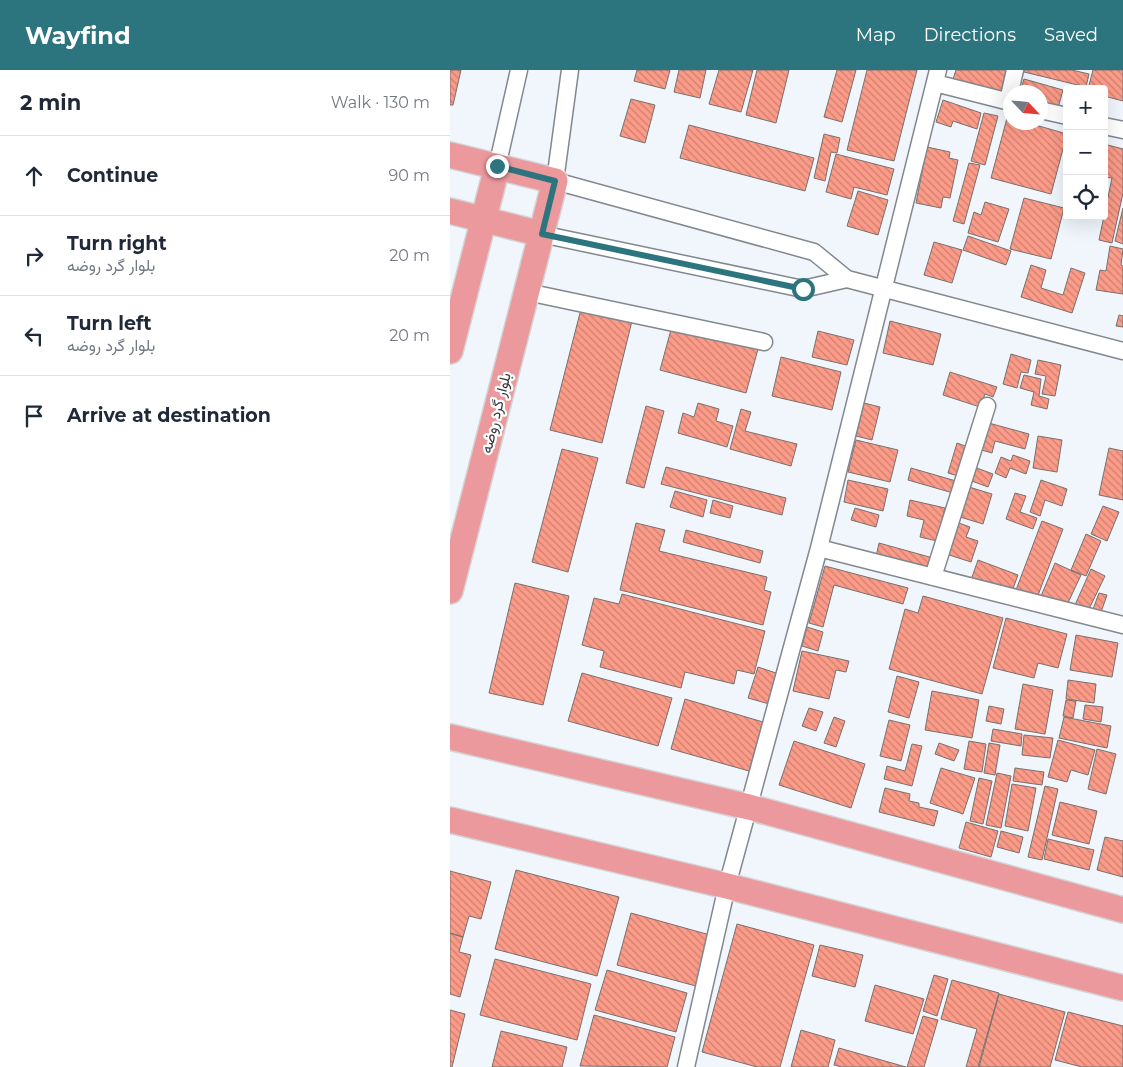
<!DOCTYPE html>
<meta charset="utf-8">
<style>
:root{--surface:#fff;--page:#f2f2f3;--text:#1f2937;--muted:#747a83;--line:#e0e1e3;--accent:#2d757e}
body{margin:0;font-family:Montserrat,Vazirmatn,sans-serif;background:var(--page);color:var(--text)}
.controls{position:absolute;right:15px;top:15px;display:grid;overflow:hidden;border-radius:5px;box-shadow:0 5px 20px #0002}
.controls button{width:45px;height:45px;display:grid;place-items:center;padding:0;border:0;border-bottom:1px solid var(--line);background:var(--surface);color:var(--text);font:25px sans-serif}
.compass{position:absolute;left:553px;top:15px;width:45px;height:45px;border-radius:50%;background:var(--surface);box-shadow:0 5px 20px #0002;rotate:116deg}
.stop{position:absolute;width:15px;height:15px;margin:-11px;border:4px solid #2d757e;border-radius:50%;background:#fff}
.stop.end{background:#2d757e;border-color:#fff;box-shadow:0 1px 5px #0008}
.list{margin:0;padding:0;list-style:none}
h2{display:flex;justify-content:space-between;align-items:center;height:65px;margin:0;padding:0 20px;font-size:21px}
h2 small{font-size:16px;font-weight:400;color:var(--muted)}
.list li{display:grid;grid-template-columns:32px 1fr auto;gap:15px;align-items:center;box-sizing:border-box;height:80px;padding:0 20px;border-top:1px solid var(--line)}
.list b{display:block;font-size:19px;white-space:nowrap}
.list p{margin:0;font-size:16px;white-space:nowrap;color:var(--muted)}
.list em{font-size:16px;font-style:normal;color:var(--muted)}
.icon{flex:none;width:28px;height:28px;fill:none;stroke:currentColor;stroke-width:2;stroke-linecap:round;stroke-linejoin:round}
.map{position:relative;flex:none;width:673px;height:997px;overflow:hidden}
header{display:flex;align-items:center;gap:30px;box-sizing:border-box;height:70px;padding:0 25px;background:var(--accent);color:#fff}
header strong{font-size:24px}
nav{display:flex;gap:28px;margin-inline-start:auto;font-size:18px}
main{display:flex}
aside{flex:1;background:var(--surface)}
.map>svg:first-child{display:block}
.building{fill:url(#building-back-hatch);stroke:#78706e}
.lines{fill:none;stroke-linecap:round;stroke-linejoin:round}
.minor-casing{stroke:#82888d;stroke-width:19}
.primary-casing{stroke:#d3d3d4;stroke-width:28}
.minor{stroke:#fff;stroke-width:16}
.primary{stroke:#ec999d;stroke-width:25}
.route{stroke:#2d757e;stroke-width:6}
.labels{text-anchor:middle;stroke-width:4.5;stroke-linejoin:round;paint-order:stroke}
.street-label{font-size:15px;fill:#37393b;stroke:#fff}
</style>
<header>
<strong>Wayfind</strong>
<nav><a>Map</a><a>Directions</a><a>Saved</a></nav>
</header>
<main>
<aside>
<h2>2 min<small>Walk · 130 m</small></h2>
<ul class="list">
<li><svg class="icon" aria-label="ahead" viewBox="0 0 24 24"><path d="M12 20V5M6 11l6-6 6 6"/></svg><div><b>Continue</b></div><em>90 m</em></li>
<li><svg class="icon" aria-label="right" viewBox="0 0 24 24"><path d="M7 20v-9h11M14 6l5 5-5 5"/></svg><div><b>Turn right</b><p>بلوار گرد روضه</p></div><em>20 m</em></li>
<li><svg class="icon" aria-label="left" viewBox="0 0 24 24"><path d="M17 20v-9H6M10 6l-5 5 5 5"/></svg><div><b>Turn left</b><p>بلوار گرد روضه</p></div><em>20 m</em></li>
<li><svg class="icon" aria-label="arrive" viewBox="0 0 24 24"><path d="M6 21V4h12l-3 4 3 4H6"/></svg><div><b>Arrive at destination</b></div></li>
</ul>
</aside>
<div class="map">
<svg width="673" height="997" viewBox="0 0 673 997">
<defs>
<pattern id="building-back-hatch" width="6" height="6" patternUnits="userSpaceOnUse" patternTransform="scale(1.25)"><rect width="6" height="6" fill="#fc9b88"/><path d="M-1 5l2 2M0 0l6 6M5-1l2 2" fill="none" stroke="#cd7f70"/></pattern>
</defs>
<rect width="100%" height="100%" fill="#f0f6fc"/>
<path class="building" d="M0,0H11L3,35H0Z
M187,0H220L215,19L184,11Z
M229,0H256L250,28L224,22Z
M269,0H303L291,42L259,34Z
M307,0H339L326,53L296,45Z
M387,0H406L392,52L374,47Z
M417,0H467L444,91L397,80Z
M506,0H562L554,27L502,12Z
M574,0H622L639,4L636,17L574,2Z
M643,0H673V31L654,26V19H638Z
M574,9L613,20L608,38L590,33V22H570Z
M181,29L205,35L195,73L170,66Z
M493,30L531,43L527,59L503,51L501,57L486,52Z
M534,43L548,46L535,95L521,91Z
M557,48H560V52H575L617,64L601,124L541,108Z
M239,55L364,88L355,121L230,88Z
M374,64L390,68L387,83L381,82L375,111L364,108Z
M654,74L673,79V123L662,173L649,170L662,108L654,107Z
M477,77L500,82L499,88L508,90L500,128L493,127L491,138L466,133Z
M386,84L444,99L437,125L404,117L401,129L376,122Z
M519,93L530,95L514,154L503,151Z
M408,121L438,130L428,165L397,156Z
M574,128L614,138L601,189L560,179Z
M535,132L559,139L548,172L518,163L524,142L531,145Z
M673,138V174L665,171Z
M518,166L561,181L556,195L513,180Z
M484,172L512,180L502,213L474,205Z
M660,176L673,179L671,195L673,196V224L646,220L650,200L656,201Z
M581,195L596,200L591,218L613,225L621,198L635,203L622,243L571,227Z
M131,239L182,251L152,373L100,360Z
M669,245L673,246V257L666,256Z
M440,251L491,264L483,295L433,283Z
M222,256L308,279L296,323L210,300Z
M368,261L404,270L397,295L362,287Z
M561,284L581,290L578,303L571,302L567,318L553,314Z
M331,287L391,302L382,340L322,326Z
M588,290L611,295L605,326L592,324L596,306L585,304Z
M500,302L547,317L543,327L535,324L530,337L493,325Z
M574,305L591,309L589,326L599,329L597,339L581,335L584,322L570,318Z
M248,333L269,339L266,351L283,356L277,377L228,363L233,343L244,347Z
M414,333L430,337L422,370L406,366Z
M196,336L214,341L194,418L176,413Z
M291,339L301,342L295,361L347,374L341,396L280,379Z
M535,352L579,364L575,379L545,371L542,383L528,379Z
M588,366L612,370L607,402L583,398Z
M406,370L448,380L440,412L398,402Z
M507,373L518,377L508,406L498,403Z
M659,378L673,381V430L649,425Z
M112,379L148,388L118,502L82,492Z
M563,385L580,391L576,404L560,398L556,408L545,403L551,387L561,391Z
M216,397L336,428L332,445L211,414Z
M524,397L543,404L538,417L519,410Z
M461,398L506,411L503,423L458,410Z
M398,410L438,419L433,441L394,432Z
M591,410L617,419L612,436L595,430L590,446L580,442Z
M519,417L542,424L533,454L510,447Z
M225,421L257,430L253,447L220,437Z
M565,423L576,426L570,442L587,448L583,459L556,449Z
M263,430L283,436L280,448L260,443Z
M460,430L495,438L487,471L470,467L474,450L457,446Z
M653,436L669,442L657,471L641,464Z
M405,438L429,445L426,457L401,450Z
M592,451L613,459L587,528L566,520Z
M506,452L520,457L516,467L528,471L521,492L496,484Z
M186,453L215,460L209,481L317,507L314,520L321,522L313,555L170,520Z
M236,460L313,481L310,493L233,472Z
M636,464L651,471L636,506L621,500Z
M429,473L483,488L479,501L426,487Z
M528,490L568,505L561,524L521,510Z
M605,493L631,505L616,537L591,526Z
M375,496L458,518L453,534L384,515L373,557L359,553Z
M641,499L655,506L638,541L625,535Z
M65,513L119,526L93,635L39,623Z
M649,523L657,525L650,545L642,542Z
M172,524L315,561L304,604L287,600L284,614L235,602L231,618L150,597L154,581L132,575L144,528L169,534Z
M473,526L553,548L532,624L439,599L455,539L468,543Z
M556,548L617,564L608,598L588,593L584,608L543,598Z
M357,557L373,562L368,581L352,576Z
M626,565L668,573L662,607L620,600Z
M352,581L399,591L396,602L386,600L379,629L343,621Z
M308,597L329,604L319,634L298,628Z
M132,603L222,628L208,676L118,651Z
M447,606L469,612L459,648L438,642Z
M618,610L646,614L644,633L616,629Z
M573,614L603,620L595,664L565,659Z
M482,621L529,630L522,668L475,660Z
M235,629L313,652L299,701L221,679Z
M616,630L626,631L623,648L613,646Z
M635,635L653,637L651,652L633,649Z
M539,636L554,639L551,654L536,651Z
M359,638L373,642L366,661L352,656Z
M384,647L395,651L386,677L374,673Z
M614,647L661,656L657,678L609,668Z
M439,650L460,655L451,691L430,686Z
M543,659L572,664L571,676L541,671Z
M574,665L603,668L600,688L572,685Z
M608,670L645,680L638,705L621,700L617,712L598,707Z
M344,671L415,694L401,738L329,715Z
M519,671L536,674L532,702L514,699Z
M489,673L509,680L504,691L485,684Z
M539,673L550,675L545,705L534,703Z
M462,674L472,676L462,716L434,709L437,696L455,701Z
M647,679L666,684L656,724L638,719Z
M491,698L525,708L513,744L480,733Z
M565,698L594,702L592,715L563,711Z
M547,703L561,706L551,758L536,755Z
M529,708L542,711L533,754L520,751Z
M562,714L586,718L578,761L555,756Z
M595,716L608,719L592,790L578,787Z
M435,718L460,724L459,731L469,733V737L488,741L484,756L429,742Z
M610,732L647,741L639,774L602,765Z
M516,752L548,761L541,787L509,778Z
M551,761L573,767L569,783L547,777Z
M655,767L673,771V807L647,800Z
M598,769L644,780L639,800L594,789Z
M66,800L169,827L147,906L45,879Z
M0,801L41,812L31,849L19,846L13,867L0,863Z
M181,843L260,865L246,916L167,895Z
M287,854L364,875L330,997H307L252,982Z
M0,863L13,867L9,882L21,885L10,927L0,924Z
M370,875L413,885L405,917L362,906Z
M45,889L141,914L127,970L30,945Z
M157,900L237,923L226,962L145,940Z
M484,905L498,909L487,946L473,941Z
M502,910L549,923L528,997H516L527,959L491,949Z
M425,915L474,929L463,964L415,951Z
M549,924L615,942L600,997H529Z
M0,940L15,944L2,997H0Z
M618,942L673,956V997H632L605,990Z
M144,945L225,967L217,997L130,996Z
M473,946L488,950L474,997H457Z
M351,960L385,970L378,997H341Z
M51,961L117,977L112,997H42Z
M389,978L456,997H392L384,995Z"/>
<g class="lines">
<defs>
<path id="minor" d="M120,0L105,111L364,182L397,209L673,281
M485,13L560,32
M558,31L565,0
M590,40L617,46
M654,56L673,60
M47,97L69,0
M91,164L353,219L397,209
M77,222L314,272
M369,478L673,555
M483,507L537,336
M236,997L277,816L369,478L488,0"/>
<path id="primary" d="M0,85L105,111L0,521
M0,141L91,164
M0,281L47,97
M0,667L299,737L673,840
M0,750L277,816L673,918"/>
</defs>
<use href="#minor" class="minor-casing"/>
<use href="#primary" class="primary-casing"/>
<use href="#minor" class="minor"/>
<use href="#primary" class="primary"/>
</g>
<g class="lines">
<path class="route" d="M47,96L105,111L92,164L353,219"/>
</g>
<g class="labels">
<g class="street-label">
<text transform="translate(46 343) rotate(-76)" y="5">بلوار گرد روضه</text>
</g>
</g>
</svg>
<div class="controls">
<button>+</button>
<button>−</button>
<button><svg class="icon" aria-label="locate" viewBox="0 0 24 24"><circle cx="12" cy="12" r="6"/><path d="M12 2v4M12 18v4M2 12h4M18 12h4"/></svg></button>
</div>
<svg class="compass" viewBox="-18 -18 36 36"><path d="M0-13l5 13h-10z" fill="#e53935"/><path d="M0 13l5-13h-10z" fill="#747a83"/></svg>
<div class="stop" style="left:353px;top:219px"></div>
<div class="stop end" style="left:47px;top:96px"></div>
</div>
</main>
